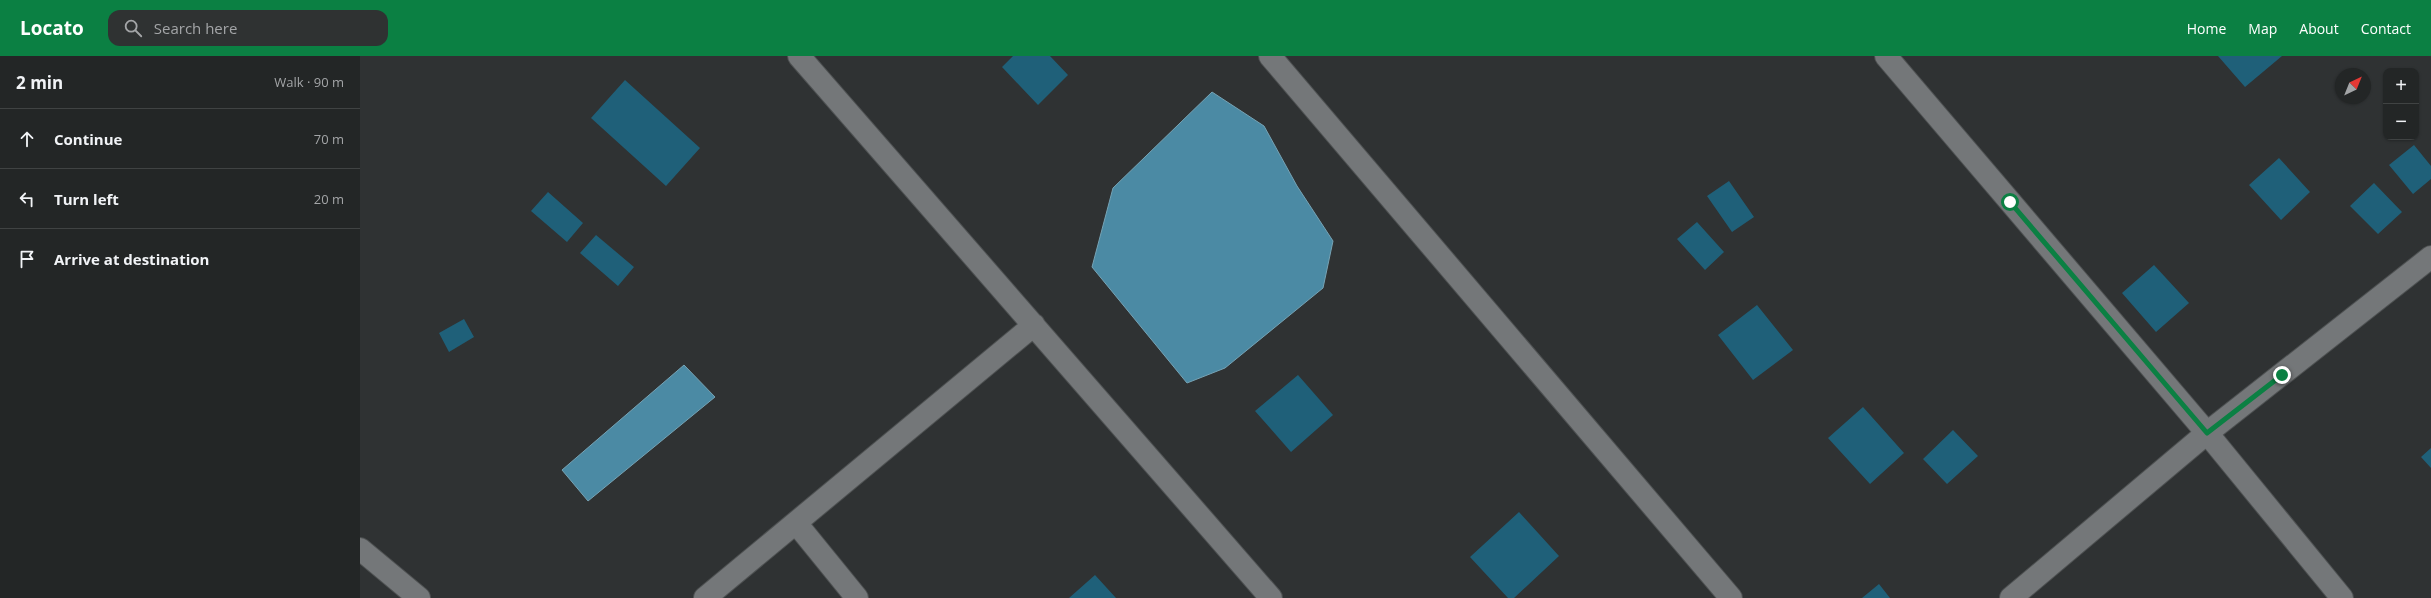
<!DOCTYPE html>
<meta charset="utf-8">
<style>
:root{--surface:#232626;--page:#2f3232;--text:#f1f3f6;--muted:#a3a5a7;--line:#404343;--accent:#0b8043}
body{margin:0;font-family:"Open Sans",sans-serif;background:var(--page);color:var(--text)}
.controls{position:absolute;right:12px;top:12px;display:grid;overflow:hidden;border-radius:8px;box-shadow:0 1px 3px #0004}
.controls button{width:36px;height:36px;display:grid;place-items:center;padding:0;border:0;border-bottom:1px solid var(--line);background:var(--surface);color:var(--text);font:20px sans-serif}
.compass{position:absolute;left:1975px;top:12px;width:36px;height:36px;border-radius:50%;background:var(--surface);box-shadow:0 1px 3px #0004;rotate:43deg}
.stop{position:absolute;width:12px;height:12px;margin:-9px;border:3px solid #0b8043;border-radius:50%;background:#fff}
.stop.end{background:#0b8043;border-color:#fff;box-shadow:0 1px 4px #0008}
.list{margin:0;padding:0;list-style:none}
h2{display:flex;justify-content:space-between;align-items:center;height:52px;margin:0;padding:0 16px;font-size:17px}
h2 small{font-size:13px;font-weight:400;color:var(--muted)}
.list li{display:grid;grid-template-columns:26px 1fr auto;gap:12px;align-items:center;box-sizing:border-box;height:60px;padding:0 16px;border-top:1px solid var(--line)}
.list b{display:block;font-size:15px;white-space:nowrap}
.list em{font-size:13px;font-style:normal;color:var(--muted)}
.icon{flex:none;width:22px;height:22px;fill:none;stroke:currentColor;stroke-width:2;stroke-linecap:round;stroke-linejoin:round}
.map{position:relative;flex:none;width:2071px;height:542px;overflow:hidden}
header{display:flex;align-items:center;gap:24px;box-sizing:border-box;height:56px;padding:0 20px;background:var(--accent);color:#fff}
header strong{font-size:19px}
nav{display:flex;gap:22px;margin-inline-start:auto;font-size:14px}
.search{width:280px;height:36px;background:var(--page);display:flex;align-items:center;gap:10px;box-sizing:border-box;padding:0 14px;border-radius:12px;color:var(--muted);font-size:15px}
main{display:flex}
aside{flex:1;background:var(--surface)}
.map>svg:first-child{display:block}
.water{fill:#4b8aa4;stroke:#76a3b5}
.building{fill:#1f6079}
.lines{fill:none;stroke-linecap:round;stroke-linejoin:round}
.minor-casing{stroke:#4e5152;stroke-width:24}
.minor{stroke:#747779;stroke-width:22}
.route{stroke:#0b8043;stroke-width:5}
</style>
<header>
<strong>Locato</strong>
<div class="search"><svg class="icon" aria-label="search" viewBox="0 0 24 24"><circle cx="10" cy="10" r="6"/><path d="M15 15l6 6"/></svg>Search here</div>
<nav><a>Home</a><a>Map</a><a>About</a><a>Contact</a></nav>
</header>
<main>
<aside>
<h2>2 min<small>Walk · 90 m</small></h2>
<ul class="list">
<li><svg class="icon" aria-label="ahead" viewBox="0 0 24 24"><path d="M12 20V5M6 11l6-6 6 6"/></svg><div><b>Continue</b></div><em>70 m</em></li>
<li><svg class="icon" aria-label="left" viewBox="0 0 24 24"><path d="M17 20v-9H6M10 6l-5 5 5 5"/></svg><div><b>Turn left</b></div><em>20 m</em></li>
<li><svg class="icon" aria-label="arrive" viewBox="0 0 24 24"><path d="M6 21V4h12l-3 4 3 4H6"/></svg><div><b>Arrive at destination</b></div></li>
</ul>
</aside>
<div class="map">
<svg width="2071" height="542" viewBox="0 0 2071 542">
<rect width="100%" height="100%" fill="#2f3233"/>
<path class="water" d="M852,36L904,70L937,130L973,185L963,232L865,312L827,327L732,211L753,132Z
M324,309L355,341L228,445L202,414Z"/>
<path class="building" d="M653,0H690L708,19L678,49L642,11Z
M1858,0H1922L1885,31Z
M265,24L340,92L306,130L231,62Z
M2054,89L2071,110V123L2053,138L2029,109Z
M1919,102L1950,136L1921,164L1889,129Z
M1369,125L1394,161L1372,176L1347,140Z
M2014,127L2042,156L2018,178L1990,150Z
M188,136L223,167L207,186L171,155Z
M1337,166L1364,196L1345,214L1317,183Z
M236,179L274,211L258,230L220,197Z
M1794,209L1829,247L1796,276L1762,237Z
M1397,249L1433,294L1393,324L1358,279Z
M104,263L114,281L89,296L79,277Z
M938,319L973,359L931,396L895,355Z
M1503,351L1544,397L1510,428L1468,382Z
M1593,374L1618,400L1587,428L1563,403Z
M2071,392V412L2061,401Z
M1159,456L1199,500L1154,542H1148L1110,501Z
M735,519L756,542H709Z
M1519,528L1530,542H1502Z"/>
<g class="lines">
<defs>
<path id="minor" d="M439,0L911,542
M910,0L1371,542
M1526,0L1847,377L1982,542
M436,467L497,542
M0,493L59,542
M345,542L674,269
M1651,542L1847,377L2071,201"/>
</defs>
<use href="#minor" class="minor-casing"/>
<use href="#minor" class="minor"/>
</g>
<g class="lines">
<path class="route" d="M1650,146L1847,377L1922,319"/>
</g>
</svg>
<div class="controls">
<button>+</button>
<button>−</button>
</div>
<svg class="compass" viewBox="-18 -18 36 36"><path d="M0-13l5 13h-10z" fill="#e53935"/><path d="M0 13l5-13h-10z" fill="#a3a5a7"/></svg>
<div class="stop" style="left:1650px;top:146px"></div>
<div class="stop end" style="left:1922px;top:319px"></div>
</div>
</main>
